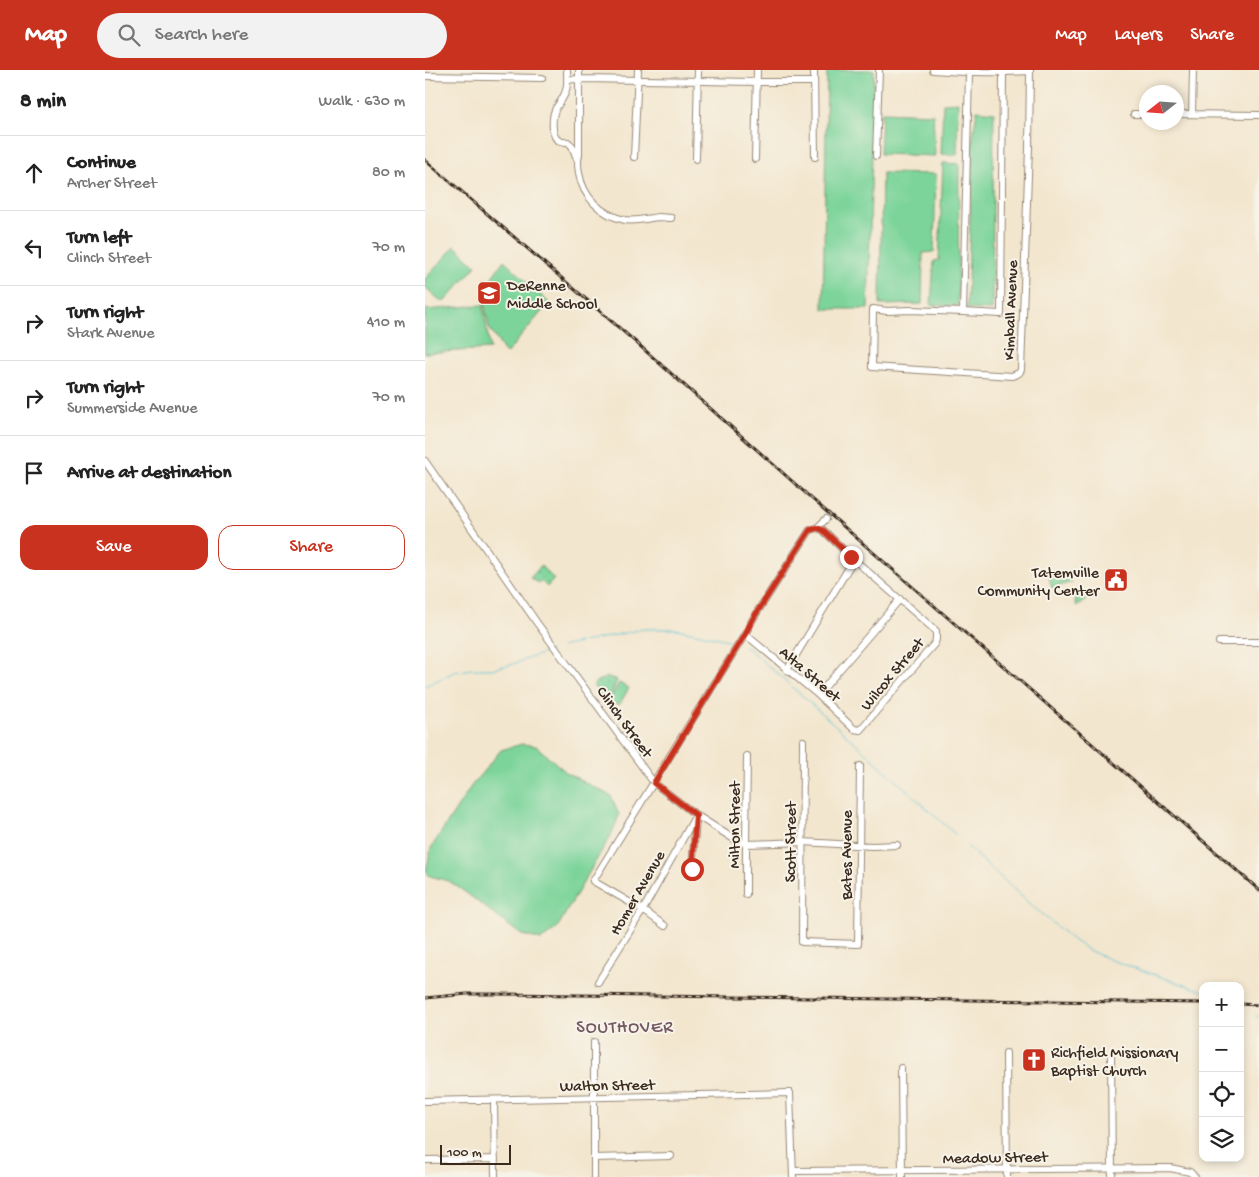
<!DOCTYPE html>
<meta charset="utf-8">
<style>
:root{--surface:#fff;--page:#f2f2f2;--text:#222;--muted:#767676;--line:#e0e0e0;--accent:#c8321e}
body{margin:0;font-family:"Gochi Hand",sans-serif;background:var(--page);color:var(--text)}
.controls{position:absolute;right:15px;bottom:15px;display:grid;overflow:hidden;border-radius:10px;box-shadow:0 2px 8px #0003}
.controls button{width:45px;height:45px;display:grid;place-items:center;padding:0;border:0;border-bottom:1px solid var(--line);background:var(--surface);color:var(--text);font:25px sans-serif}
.compass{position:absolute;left:714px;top:15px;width:45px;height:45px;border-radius:50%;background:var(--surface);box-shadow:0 2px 8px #0003;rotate:253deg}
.scale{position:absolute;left:15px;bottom:12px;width:71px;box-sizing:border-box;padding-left:5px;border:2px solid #3b2a1e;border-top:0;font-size:14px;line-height:18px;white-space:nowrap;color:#3b2a1e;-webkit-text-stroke:4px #f7f3e8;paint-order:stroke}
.stop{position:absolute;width:15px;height:15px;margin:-11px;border:4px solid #c8321e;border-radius:50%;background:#fff}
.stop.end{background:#c8321e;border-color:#fff;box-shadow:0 1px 5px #0008}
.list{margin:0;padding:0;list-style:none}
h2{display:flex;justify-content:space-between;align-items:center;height:65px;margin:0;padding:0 20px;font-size:21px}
h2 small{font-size:16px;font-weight:400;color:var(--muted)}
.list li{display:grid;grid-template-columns:32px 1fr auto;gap:15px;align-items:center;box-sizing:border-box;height:75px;padding:0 20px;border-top:1px solid var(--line)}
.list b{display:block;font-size:19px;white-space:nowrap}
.list p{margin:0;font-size:16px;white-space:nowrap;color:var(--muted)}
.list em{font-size:16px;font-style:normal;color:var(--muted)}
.actions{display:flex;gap:10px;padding:15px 20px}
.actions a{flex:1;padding:11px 0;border:1px solid var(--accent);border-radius:15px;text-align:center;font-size:18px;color:var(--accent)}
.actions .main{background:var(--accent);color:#fff}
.icon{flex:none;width:28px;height:28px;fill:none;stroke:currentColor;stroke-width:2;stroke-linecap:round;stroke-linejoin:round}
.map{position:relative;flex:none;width:834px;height:1107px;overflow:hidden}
header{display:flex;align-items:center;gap:30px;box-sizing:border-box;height:70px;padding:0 25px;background:var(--accent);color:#fff}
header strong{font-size:24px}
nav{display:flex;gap:28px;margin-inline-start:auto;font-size:18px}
.search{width:350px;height:45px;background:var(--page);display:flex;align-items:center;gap:12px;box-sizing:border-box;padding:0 18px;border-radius:28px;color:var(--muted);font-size:19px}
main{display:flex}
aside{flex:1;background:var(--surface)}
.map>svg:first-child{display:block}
.grass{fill:#7bd49a;stroke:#5b7f5c}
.park{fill:url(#park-dots);stroke:#5b7f5c}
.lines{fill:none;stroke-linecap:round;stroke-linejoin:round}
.stream{stroke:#5ac2d6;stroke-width:1}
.minor-casing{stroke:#978876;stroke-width:8}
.minor{stroke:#fff;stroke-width:6}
.rail-casing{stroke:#3b2a1e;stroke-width:3}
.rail{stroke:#f7f3e8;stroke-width:1;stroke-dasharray:4;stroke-linecap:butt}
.route{stroke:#c8321e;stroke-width:6}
.labels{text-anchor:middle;stroke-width:4;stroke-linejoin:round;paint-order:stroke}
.poi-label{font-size:16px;fill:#3b2a1e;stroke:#f7f3e8;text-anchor:start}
.street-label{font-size:16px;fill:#3b2a1e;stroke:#f7f3e8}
.neighbourhood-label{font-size:18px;letter-spacing:1px;fill:#735864;stroke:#f7f3e8}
</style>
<header>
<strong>Map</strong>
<div class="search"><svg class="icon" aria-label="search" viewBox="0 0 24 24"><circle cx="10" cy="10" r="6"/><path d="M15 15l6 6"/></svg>Search here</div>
<nav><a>Map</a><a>Layers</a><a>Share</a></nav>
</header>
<main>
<aside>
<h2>8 min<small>Walk · 630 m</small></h2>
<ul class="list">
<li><svg class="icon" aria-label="ahead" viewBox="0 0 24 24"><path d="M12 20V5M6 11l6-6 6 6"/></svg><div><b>Continue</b><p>Archer Street</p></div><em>80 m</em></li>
<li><svg class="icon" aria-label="left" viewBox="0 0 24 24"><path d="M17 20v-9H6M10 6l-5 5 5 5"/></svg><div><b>Turn left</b><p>Clinch Street</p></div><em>70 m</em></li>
<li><svg class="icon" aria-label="right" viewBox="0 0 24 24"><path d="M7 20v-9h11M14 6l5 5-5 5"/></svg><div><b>Turn right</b><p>Stark Avenue</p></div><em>410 m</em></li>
<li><svg class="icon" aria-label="right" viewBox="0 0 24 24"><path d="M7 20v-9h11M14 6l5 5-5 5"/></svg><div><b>Turn right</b><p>Summerside Avenue</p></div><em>70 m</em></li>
<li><svg class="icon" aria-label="arrive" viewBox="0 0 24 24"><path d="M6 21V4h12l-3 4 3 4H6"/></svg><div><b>Arrive at destination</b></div></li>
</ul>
<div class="actions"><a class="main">Save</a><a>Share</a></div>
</aside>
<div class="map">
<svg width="834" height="1107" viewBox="0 0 834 1107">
<defs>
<pattern id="park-dots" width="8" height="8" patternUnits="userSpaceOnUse" patternTransform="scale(1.25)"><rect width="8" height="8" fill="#7bd49a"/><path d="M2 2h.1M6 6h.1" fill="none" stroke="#6bb684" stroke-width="1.8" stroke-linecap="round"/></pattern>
</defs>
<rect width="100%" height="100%" fill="#f7f3e8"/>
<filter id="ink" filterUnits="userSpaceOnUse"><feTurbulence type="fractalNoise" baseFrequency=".02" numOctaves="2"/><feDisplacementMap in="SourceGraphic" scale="10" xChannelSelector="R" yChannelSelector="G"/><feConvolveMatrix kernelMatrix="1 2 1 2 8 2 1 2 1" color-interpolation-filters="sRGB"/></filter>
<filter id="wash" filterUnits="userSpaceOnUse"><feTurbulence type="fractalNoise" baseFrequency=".0096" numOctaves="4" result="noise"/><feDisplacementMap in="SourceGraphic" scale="20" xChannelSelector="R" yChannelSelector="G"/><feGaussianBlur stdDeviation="1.12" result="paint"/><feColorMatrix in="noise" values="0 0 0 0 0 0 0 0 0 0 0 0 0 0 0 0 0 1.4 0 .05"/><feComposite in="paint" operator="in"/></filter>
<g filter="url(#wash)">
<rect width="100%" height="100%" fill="#f3e6ce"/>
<path class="grass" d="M402,0H449L443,239H398Z
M533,32L532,85L516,84L518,33Z
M552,40L569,42L567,240L542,239L548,65Z
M457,42L508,44L510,86L455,84Z
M518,93L534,94L533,236L506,235L509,191L514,190Z
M457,103L511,104L509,182L498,183L497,234L455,235Z
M30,176L51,196L22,229L17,232L0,217V209Z
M79,190L124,233L81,284L64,258L59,232L67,207Z
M58,235L65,279L0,283V240Z
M644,502L647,512L627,518L624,507Z
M194,613L204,618L194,635L184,631Z
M97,674L111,676L142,703L186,726L194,745L187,763L132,858L116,870L95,864L40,822L24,811L5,806L1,802L6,778L47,715L76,680Z"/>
<path class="park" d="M116,496L129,509L122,517L116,511L113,513L112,512H111L105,508Z
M656,521L662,523C661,531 659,534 652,536L650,533L651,524Z
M183,607L192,610L186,625L179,630L168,615L172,611Z"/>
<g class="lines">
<path class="stream" d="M319,576L331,585L427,670L530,764
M136,577L218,559H252L307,571
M0,616L29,602L46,599H67L88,594L125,581
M542,776L607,836L648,870L663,880L686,890L778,921
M831,946L834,947"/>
</g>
</g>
<g filter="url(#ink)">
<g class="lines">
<defs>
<path id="minor" d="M142,0C142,7 143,14 141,20C139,28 135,32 131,38C127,45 125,68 135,71C136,72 143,72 143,72L147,76L152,89
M154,0V85C152,91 153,97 154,103C158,127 176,145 200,150C212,152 222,148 234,147C238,147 242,148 246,148
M389,0L390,87
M508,0C542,3 571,3 605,1
M544,3L538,242L485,240L462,241L448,239L447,297L587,306L594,303L596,300L604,78L605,0
M0,6L117,8
M142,9C224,9 306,13 388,12
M709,44H722
M752,44L834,45
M767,44L768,0
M451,86L454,0
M209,87L213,0
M271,89L273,0
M330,89L332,0
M538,242L576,244L578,3
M0,391L112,553L229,713L271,745L312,771L321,774L378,772L447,776L472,775
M320,564L393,625L429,659L435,660L510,573L511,569V561L426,487L398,460L392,458
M794,572H834
M362,600L429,489
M393,625L475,529
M378,671L377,872L433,874L435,696
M267,799L271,749
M321,824V774L322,686
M240,856L218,840L168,811L320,564L329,547L385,460L392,458L401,449
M173,912L218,840L271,745
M169,972V1107
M581,983L582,1107
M686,986L687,1107
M476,998L477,1107
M0,1031L365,1023L368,1107
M69,1031L70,1107
M169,1088L246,1086
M0,1090L70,1089
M368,1101L745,1098L765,1102L770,1107"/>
</defs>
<use href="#minor" class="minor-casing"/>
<use href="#minor" class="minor"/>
<defs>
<path id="rail" d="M0,90L214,275L386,428L834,820
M0,928L42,924H69L778,933
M815,934L834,935"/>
</defs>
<use href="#rail" class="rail-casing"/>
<use href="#rail" class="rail"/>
</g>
</g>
<g class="lines" filter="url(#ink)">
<path class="route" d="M267,799L271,745L229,713L320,564L329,547L385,460L392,458L398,460L426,487"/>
</g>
<defs>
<symbol id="school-square" viewBox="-11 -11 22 22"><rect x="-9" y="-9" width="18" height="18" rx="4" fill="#c8321e" stroke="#f7f3e8"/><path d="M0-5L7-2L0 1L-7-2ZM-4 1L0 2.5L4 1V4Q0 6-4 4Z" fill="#fff"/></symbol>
<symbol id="civic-square" viewBox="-11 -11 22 22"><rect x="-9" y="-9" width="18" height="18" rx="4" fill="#c8321e" stroke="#f7f3e8"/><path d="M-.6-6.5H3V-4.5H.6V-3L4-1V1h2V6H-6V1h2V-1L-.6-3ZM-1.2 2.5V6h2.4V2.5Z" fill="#fff"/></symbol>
<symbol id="church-square" viewBox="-11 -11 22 22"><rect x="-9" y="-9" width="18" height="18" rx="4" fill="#c8321e" stroke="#f7f3e8"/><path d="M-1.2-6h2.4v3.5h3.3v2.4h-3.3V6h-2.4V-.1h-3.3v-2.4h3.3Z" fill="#fff"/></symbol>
</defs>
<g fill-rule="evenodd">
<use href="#school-square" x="50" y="209" width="28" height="28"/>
<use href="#civic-square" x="677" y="496" width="28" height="28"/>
<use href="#church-square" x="595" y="976" width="28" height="28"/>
</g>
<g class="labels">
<g class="poi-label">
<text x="82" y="220">DeRenne<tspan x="82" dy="18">Middle School</tspan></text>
<text x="674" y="507" text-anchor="end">Tatemville<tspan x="674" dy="18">Community Center</tspan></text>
<text x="626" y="987">Richfield Missionary<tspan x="626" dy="18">Baptist Church</tspan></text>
</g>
<g class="street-label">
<text transform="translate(584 240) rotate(-88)" y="6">Kimball Avenue</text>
<text transform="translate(386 603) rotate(41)" y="6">Alta Street</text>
<text transform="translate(466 603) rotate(-50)" y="6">Wilcox Street</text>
<text transform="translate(201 651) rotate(54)" y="6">Clinch Street</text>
<text transform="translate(308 755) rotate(-90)" y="6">Milton Street</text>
<text transform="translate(364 772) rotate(-90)" y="6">Scott Street</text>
<text transform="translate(420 785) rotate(-90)" y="6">Bates Avenue</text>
<text transform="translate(211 822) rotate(-60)" y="6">Homer Avenue</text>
<text transform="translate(182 1014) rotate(-1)" y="6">Walton Street</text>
<text transform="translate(570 1086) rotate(-1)" y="6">Meadow Street</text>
</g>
<g class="neighbourhood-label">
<text x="200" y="962">SOUTHOVER</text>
</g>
</g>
</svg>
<div class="controls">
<button>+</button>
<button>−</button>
<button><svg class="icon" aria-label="locate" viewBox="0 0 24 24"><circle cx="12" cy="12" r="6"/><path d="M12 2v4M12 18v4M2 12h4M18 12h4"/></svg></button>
<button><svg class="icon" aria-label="layers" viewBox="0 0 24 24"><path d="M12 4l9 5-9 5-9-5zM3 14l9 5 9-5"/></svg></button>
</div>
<svg class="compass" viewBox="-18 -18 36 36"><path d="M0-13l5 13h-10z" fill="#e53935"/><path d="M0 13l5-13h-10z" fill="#767676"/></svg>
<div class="scale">100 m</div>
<div class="stop" style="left:267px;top:799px"></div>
<div class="stop end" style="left:426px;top:487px"></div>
</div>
</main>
